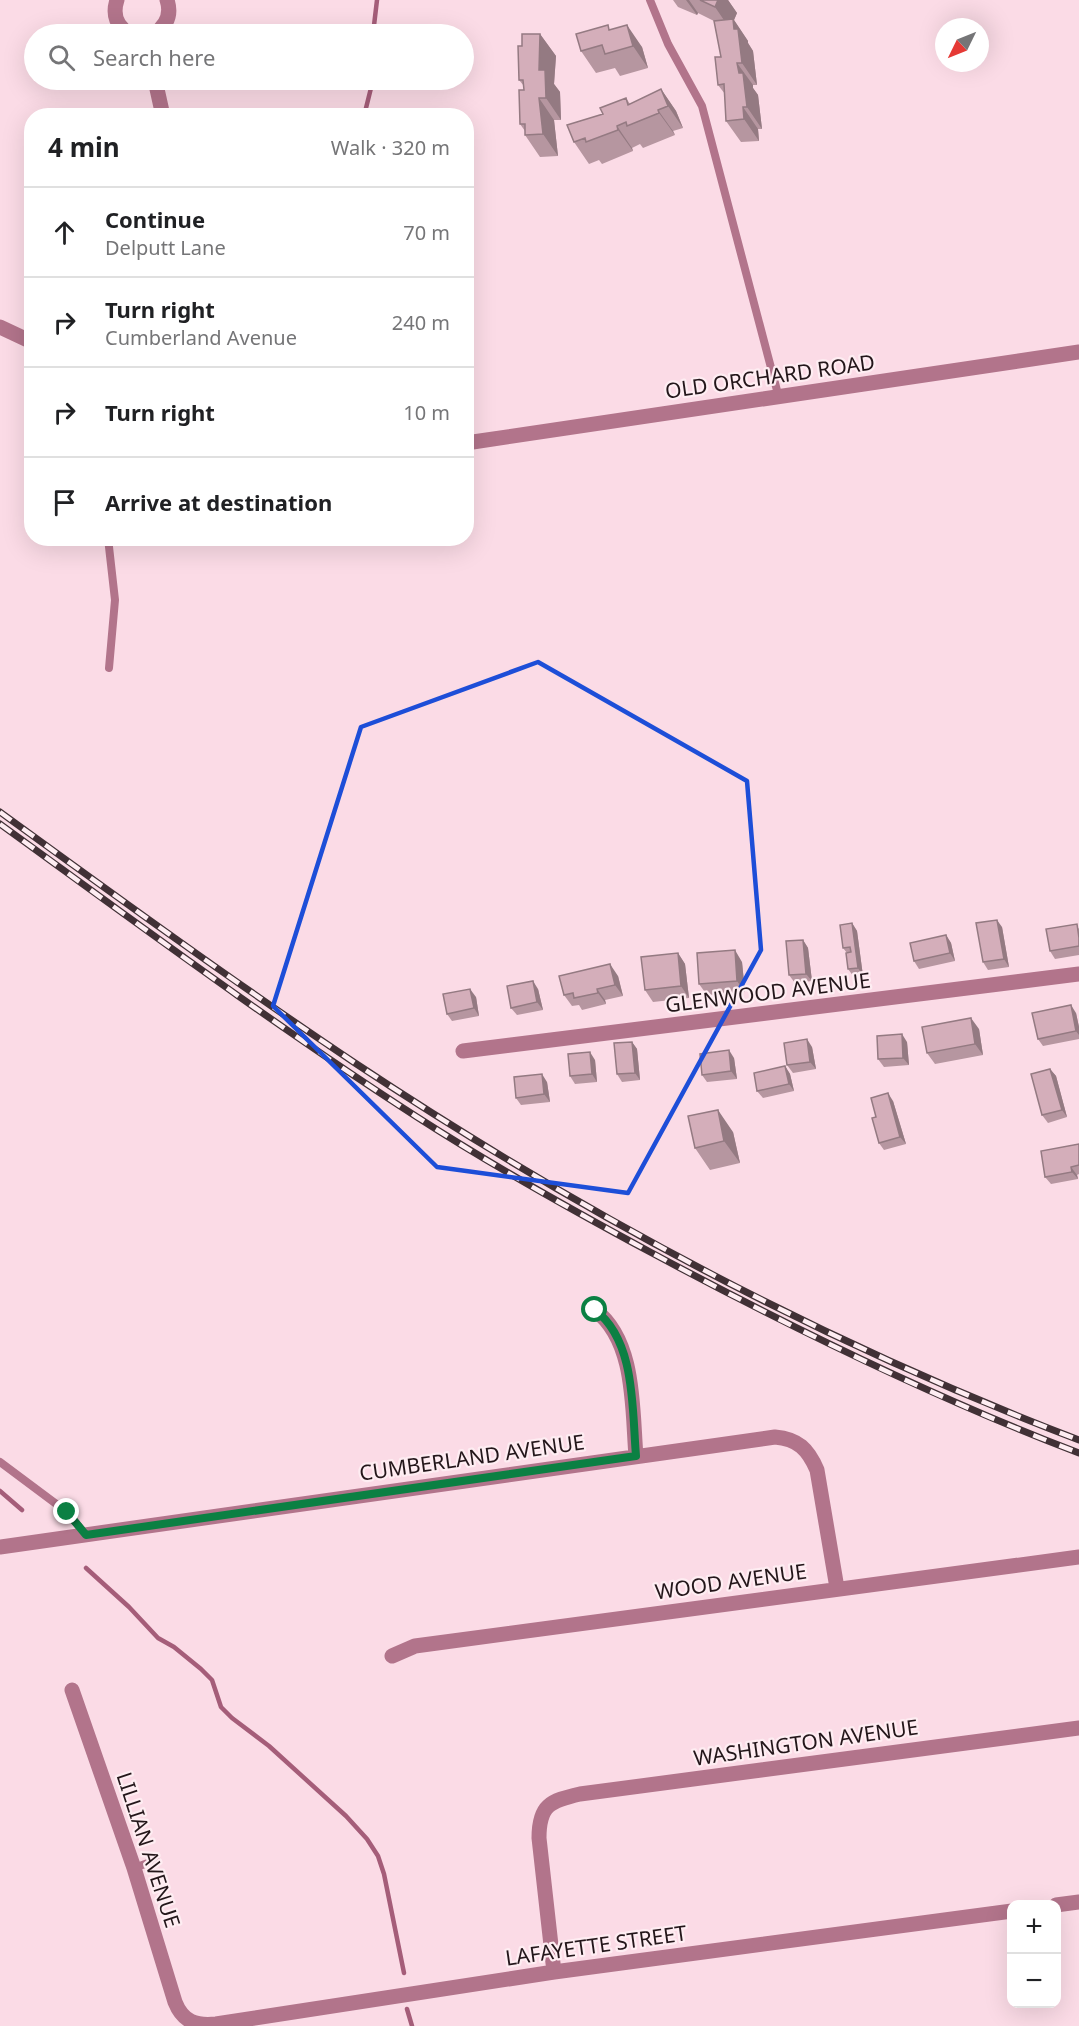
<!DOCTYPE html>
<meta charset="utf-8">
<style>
:root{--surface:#fff;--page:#f6f6f6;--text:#202124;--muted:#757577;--line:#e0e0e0}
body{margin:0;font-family:"Noto Sans",sans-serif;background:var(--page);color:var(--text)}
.controls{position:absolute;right:18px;bottom:18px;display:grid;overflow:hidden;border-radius:12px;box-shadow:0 6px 24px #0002}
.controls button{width:54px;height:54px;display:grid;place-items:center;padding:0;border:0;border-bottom:2px solid var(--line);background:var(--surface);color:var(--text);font:30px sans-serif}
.compass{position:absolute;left:935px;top:18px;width:54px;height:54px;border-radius:50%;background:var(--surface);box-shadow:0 6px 24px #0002;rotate:227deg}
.stop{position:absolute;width:18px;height:18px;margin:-14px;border:4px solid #0b8043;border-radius:50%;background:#fff}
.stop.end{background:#0b8043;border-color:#fff;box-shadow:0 2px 6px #0008}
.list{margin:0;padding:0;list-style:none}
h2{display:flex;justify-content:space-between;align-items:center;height:78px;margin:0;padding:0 24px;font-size:26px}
h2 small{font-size:20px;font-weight:400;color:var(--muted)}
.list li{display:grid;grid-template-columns:39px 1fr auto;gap:18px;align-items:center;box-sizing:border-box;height:90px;padding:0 24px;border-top:2px solid var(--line)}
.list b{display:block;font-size:22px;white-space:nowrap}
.list p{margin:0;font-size:20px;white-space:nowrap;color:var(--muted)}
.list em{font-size:20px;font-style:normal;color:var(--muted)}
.icon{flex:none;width:33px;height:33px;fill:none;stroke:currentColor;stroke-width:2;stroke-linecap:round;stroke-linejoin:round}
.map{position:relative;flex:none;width:1079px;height:2026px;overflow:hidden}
.search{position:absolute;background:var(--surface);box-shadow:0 6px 24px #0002;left:24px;top:24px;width:450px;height:66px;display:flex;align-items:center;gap:15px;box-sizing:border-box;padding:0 21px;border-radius:33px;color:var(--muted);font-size:22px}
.panel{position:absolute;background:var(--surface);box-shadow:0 6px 24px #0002;left:24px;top:108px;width:450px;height:438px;border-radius:24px}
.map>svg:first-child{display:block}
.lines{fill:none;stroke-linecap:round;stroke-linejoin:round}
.stream{stroke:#a55d79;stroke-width:4.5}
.service{stroke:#b2748b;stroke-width:8}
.minor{stroke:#b2748b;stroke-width:15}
.tertiary{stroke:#b2748b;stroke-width:15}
.rail-casing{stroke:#413136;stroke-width:7}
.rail{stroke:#feedf2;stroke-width:4.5;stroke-dasharray:14;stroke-linecap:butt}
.wall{fill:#b696a0}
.shaded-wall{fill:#947a82}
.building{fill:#d4aeba;stroke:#947a82;stroke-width:1.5}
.route{stroke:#0b8043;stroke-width:8}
.marked{fill:none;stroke:#1d4ed8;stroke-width:4.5;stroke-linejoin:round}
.labels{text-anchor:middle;stroke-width:4.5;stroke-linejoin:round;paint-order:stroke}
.street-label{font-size:21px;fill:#23161a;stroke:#feedf2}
</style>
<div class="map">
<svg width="1079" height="2026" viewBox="0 0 1079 2026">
<rect width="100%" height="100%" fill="#fbdbe6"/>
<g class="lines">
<path class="stream" d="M373,34L377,0
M364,116L371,88L377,80
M0,1491L22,1510
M86,1568L129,1607L158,1638L174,1647L201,1669L212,1680L221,1707L232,1718L269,1746L346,1816L367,1839L378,1856L384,1874L404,1973
M407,2009L412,2026"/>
<path class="service" d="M650,0L668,44L702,106L779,398
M108,538L115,600L109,668
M0,1462L67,1512L86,1535
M134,1868L156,1860"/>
<path class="minor" d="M117,0C112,15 117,27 130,34
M154,34C166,26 172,15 167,0
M155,80L163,116
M463,1051L1079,974
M595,1310C636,1341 632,1410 636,1456
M0,1547L775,1437C798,1439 808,1449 817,1470L837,1588
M392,1656L415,1646L1079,1557
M72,1690L134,1868L175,2002C183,2022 196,2026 216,2024L554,1972L1012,1911
M1056,1905L1079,1902
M554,1972L539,1838C539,1805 550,1801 580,1794L1079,1728"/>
<path class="tertiary" d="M0,327L32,342
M466,443L1079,352"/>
<defs>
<path id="rail" d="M0,812C117,897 234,982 355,1063C581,1213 825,1343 1079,1440
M0,824C138,924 274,1025 417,1117C493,1166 572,1210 652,1253C790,1327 932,1397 1079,1453"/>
</defs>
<use href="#rail" class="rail-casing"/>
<use href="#rail" class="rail"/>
</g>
<path class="wall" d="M673,0H728L737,13L734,20L748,41V43L753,51L757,85H753V88L758,95L762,129H758L759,141L741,142L726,121L725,94L718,85L721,57L714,21L698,13L697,15L678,7Z
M611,30L642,47L648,68L620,76L615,68L596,73L581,51Z
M540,34L556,56L554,84L560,92L561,120H554L558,156L540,157L525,135V131L520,124L524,90V86L519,80L522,46Z
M661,89L676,111L683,128L673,131L675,135L643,148L640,144L632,148L633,151L602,164L599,160L589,164L574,142L603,114L626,98L630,104Z
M852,923L857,931L863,976L854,977L848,969L847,953L843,948Z
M1002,927L1009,967L988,970L983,962Z
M1079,928V955L1055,959L1050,951Z
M946,935L951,943L955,961L919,969L914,961Z
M803,940L808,948L812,981L795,983L789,975Z
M678,953L685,964L689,998L653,1002L645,990Z
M742,962L745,992L707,995L699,984Z
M618,976L623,996L605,1000L606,1004L582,1010L579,1005L572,1006L564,995Z
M538,989L543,1010L517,1015L511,1008Z
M476,997L479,1016L452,1021L447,1014Z
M1076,1013L1079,1027V1039L1043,1046L1038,1039Z
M979,1029L983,1055L935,1064L927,1053Z
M632,1042L637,1049L640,1080L622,1082L617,1074Z
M907,1042L909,1065L884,1067L878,1059Z
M812,1047L816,1069L793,1073L787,1065Z
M734,1058L737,1079L707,1082L702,1075Z
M595,1060L597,1082L575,1084L570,1076Z
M785,1066L790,1074L794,1091L763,1098L757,1091Z
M1050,1069L1056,1076L1067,1117L1048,1123L1042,1115Z
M547,1082L550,1102L521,1105L516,1098Z
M893,1101L906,1144L884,1150L879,1143L876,1117Z
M733,1132L740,1163L710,1170L695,1148Z
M1079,1144V1174L1077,1175L1078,1179L1051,1184L1045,1177Z"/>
<path class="shaded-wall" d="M686,0H689L698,13L697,15Z
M718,0H728L737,13L734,20L748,41V43L753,51L757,85L742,63L730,29L715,7Z
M627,25L642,47L648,68L633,46Z
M540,34L556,56L554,84L560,92L561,120L546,98L539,70Z
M737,63L753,85V88L758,95L762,129L747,107L739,73Z
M661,89L676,111L683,128L668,106Z
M539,98L554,120L558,156L543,134Z
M743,107L758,129L759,141L744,119Z
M658,110L673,131L675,135L659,113Z
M617,126L632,148L633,151L618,130Z
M997,920L1002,927L1009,967L1004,959Z
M852,923L857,931L863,976L858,968Z
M946,935L951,943L955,961L950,953Z
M803,940L808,948L812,981L806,974Z
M735,950L742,962L745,992L737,981Z
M678,953L685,964L689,998L681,986Z
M610,964L618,976L623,996L615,985Z
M533,981L538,989L543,1010L537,1002Z
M470,989L476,997L479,1016L474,1008Z
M597,989L605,1000L606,1004L598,993Z
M1071,1005L1076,1013L1079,1027V1035L1076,1031Z
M971,1018L979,1029L983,1055L975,1044Z
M902,1034L907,1042L909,1065L903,1058Z
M807,1039L812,1047L816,1069L810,1062Z
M632,1042L637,1049L640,1080L635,1073Z
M729,1050L734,1058L737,1079L731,1071Z
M590,1052L595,1060L597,1082L592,1074Z
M785,1066L790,1074L794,1091L789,1084Z
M1050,1069L1056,1076L1067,1117L1062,1110Z
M542,1074L547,1082L550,1102L544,1094Z
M888,1093L893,1101L906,1144L900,1137Z
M718,1110L733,1132L740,1163L724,1141Z
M1071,1167L1077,1175L1078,1179L1072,1172Z"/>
<path class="building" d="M700,0H718L715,7Z
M733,19L734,29H738L742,63H737L739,73H743L747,107H743L744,119L726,121L724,84L718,85L715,57H721L714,21Z
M608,25L609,30L627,25L633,46L605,54L602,45L581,51L576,34Z
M522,34H540L539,70H545L546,98H539L543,134L525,135V124H520L519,90H524L523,80H519L518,46H522Z
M661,89L668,106L658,110L659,113L627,126L626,122L617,126L618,130L586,142L585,138L574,142L567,125L603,114L600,108L626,98L628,105Z
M997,920L1004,959L983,962L976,923Z
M852,923L858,968L848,969L846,953L851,952L850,947L843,948L840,925Z
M1077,924L1079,938V946L1050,951L1046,929Z
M946,935L950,953L914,961L910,943Z
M803,940L806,974L789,975L786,941Z
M735,950L737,981L699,984L697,953Z
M678,953L681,986L645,990L641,957Z
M610,964L615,985L597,989L598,993L574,998L573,993L564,995L559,976Z
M533,981L537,1002L511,1008L507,986Z
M470,989L474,1008L447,1014L443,994Z
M1071,1005L1076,1031L1038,1039L1032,1013Z
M971,1018L975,1044L927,1053L922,1027Z
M902,1034L903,1058L878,1059L877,1036Z
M807,1039L810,1062L787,1065L784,1043Z
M632,1042L635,1073L617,1074L614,1043Z
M729,1050L731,1071L702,1075L700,1054Z
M590,1052L592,1074L570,1076L568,1054Z
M785,1066L789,1084L757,1091L754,1073Z
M1050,1069L1062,1110L1042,1115L1031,1074Z
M542,1074L544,1094L516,1098L514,1077Z
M888,1093L900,1137L879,1143L872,1118L876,1117L871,1098Z
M718,1110L724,1141L695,1148L688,1116Z
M1079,1144V1165L1071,1167L1072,1172L1045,1177L1041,1151Z"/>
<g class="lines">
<path class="route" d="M67,1512L86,1535L636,1456C632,1410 636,1341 595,1310"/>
</g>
<path class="marked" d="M538,662L747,781L761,950L628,1193L437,1167L273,1006L361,727Z"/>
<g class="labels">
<g class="street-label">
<text transform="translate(770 377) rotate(-8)" y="7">OLD ORCHARD ROAD</text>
<text transform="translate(768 993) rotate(-7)" y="7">GLENWOOD AVENUE</text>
<text transform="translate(472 1458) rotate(-8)" y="7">CUMBERLAND AVENUE</text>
<text transform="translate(731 1582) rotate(-8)" y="7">WOOD AVENUE</text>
<text transform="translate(806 1743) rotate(-8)" y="7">WASHINGTON AVENUE</text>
<text transform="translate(148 1850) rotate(72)" y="7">LILLIAN AVENUE</text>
<text transform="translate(596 1946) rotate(-8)" y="7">LAFAYETTE STREET</text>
</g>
</g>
</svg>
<div class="controls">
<button>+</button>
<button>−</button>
</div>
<svg class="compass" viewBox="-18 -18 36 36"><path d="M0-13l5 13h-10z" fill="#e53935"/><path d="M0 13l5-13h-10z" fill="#757577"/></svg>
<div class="stop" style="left:595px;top:1310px"></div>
<div class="stop end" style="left:67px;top:1512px"></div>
<div class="search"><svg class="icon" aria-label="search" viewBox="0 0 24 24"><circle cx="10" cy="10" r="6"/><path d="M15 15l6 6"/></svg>Search here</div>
<section class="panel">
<h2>4 min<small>Walk · 320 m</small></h2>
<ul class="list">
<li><svg class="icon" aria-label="ahead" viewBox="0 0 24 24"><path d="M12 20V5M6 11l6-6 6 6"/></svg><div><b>Continue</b><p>Delputt Lane</p></div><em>70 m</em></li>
<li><svg class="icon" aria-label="right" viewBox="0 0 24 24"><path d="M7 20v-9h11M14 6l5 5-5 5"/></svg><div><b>Turn right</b><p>Cumberland Avenue</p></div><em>240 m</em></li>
<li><svg class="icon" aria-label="right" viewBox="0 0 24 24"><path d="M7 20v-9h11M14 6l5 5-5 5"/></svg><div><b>Turn right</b></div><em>10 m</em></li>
<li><svg class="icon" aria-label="arrive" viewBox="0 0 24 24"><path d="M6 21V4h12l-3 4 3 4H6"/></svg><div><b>Arrive at destination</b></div></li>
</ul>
</section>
</div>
